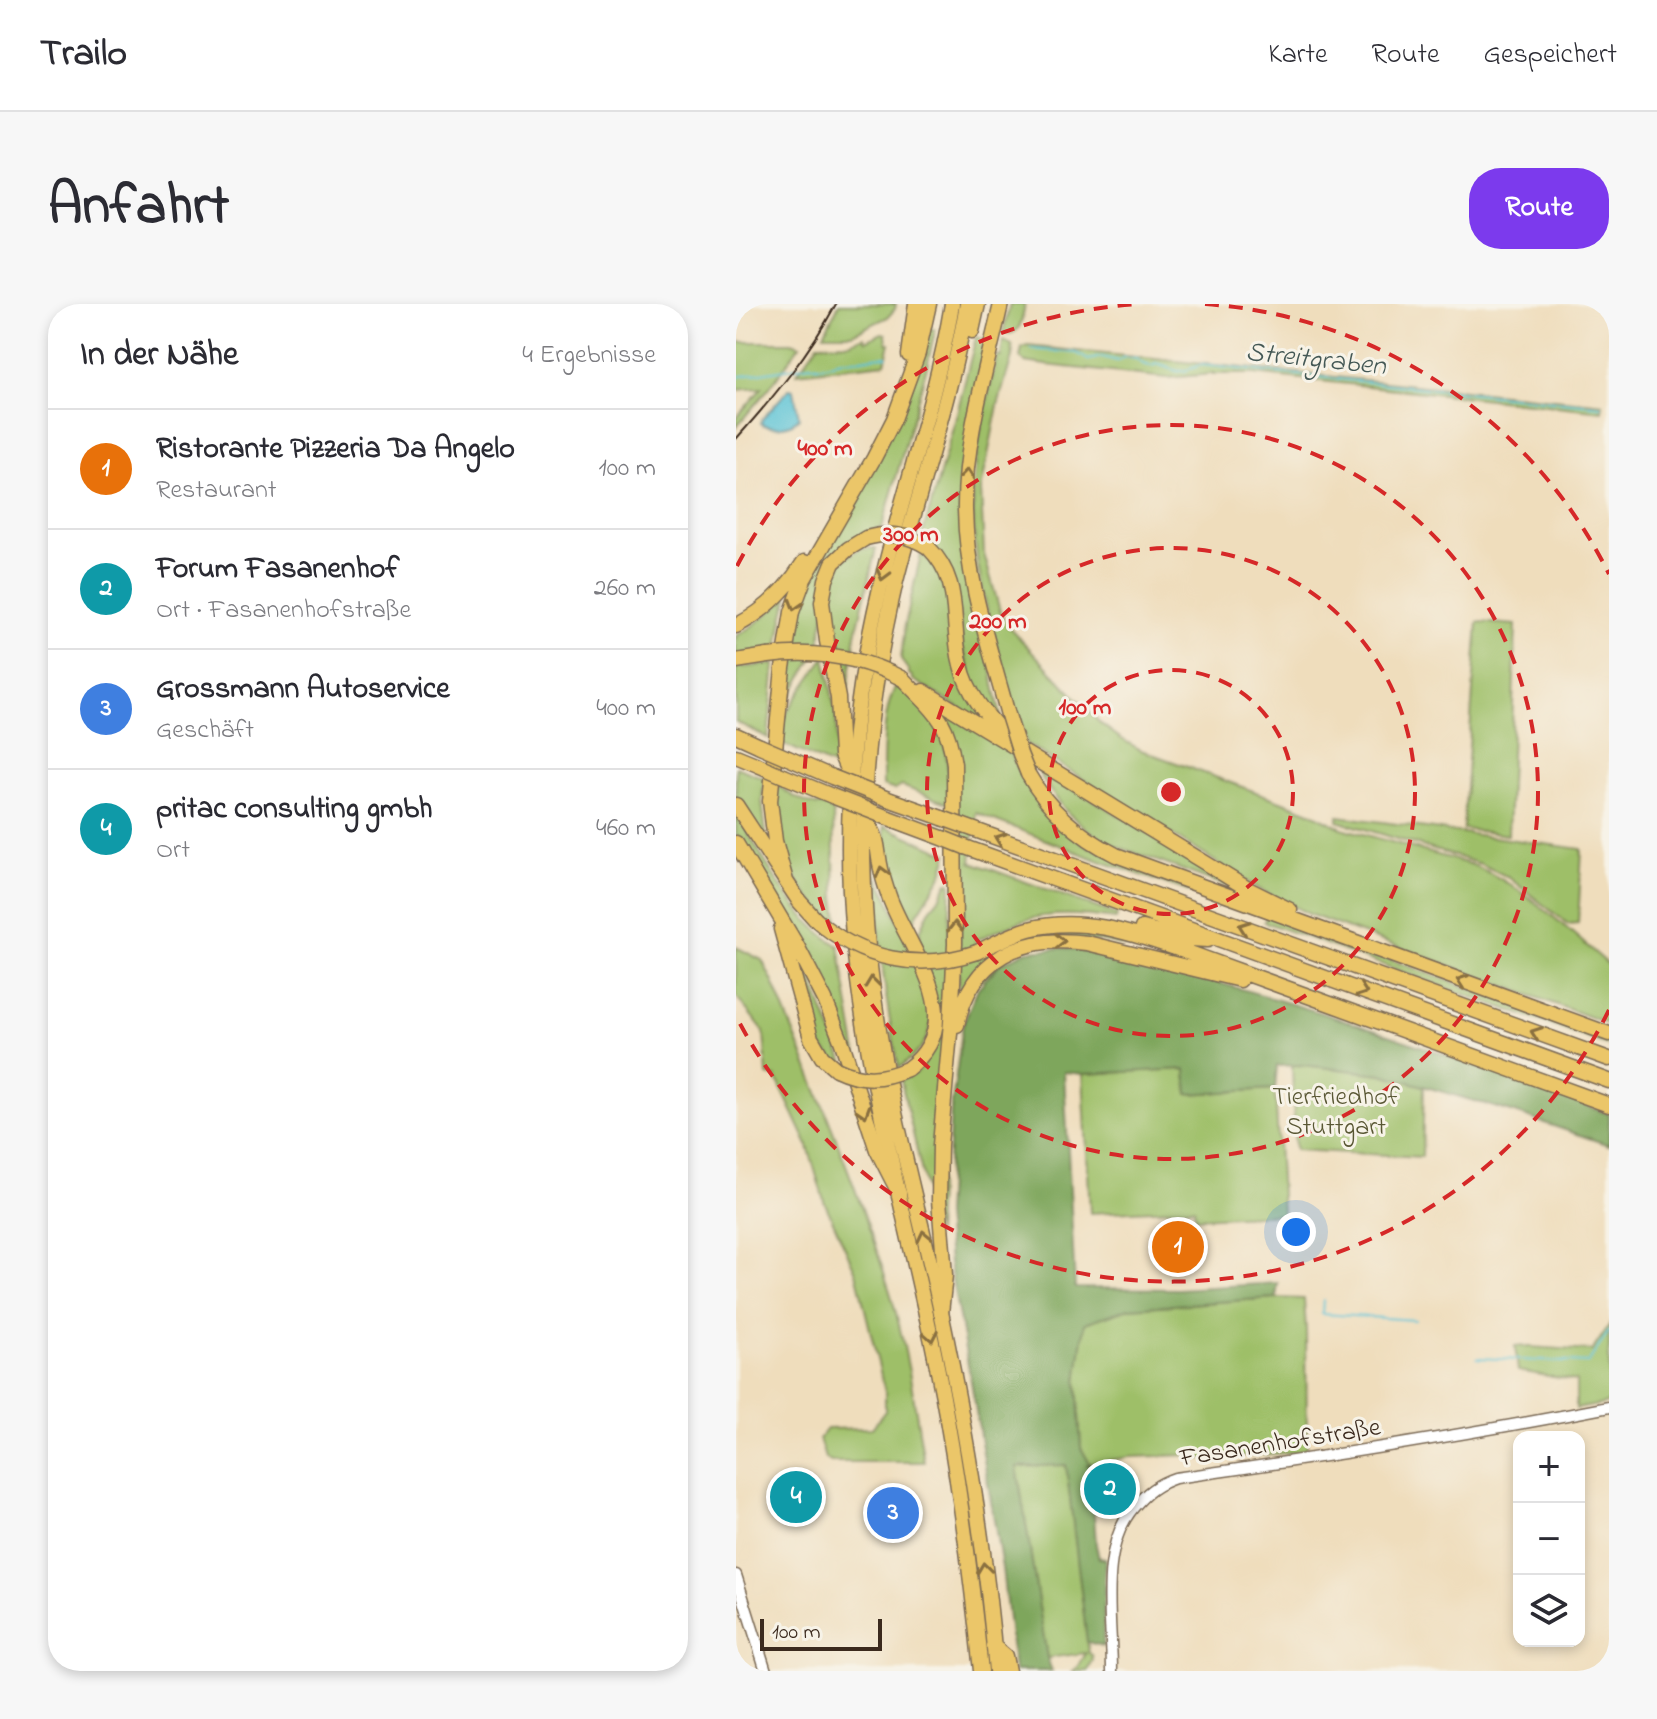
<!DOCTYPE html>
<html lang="de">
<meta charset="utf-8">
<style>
:root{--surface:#fff;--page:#f7f7f7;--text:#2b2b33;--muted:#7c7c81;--line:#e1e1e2;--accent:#7c3aed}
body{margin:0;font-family:"Indie Flower",sans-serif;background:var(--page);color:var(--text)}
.controls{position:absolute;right:24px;bottom:24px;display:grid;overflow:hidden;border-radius:16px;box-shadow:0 4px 12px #0003}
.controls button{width:72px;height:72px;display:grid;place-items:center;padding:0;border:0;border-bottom:2px solid var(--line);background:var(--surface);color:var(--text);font:40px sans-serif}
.scale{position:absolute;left:24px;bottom:20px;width:122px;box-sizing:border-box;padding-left:8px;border:4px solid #3b2a1e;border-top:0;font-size:22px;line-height:28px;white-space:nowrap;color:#3b2a1e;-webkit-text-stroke:6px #f7f3e8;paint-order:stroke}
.you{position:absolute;left:560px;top:928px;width:28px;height:28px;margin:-20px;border:6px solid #fff;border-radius:50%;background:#1a73e8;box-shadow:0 0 0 12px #1a73e833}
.badge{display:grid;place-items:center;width:52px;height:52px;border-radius:50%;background:var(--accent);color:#fff;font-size:26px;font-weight:700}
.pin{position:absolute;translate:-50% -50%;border:4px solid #fff;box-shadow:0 2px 8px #0006}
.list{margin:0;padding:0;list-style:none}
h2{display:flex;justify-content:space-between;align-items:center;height:104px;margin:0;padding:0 32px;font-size:34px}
h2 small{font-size:26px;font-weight:400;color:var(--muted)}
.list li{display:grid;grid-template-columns:52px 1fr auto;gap:24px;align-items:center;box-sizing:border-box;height:120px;padding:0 32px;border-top:2px solid var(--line)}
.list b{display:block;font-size:30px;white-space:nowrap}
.list p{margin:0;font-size:26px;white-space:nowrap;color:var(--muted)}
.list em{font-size:26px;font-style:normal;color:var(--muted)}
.icon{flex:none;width:44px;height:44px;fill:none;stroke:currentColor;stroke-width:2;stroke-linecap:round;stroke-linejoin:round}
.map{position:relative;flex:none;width:873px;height:1367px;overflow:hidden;border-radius:32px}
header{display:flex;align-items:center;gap:48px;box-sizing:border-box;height:112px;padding:0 40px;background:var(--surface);border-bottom:2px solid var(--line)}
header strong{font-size:38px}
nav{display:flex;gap:44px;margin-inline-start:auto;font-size:28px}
.intro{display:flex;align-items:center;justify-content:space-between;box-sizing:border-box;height:192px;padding:0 48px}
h1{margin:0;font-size:56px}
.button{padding:20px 36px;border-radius:32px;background:var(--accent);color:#fff;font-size:28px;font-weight:700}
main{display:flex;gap:48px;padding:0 48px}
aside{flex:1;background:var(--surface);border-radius:32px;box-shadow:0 4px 12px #0003}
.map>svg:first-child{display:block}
.green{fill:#9ebf68;stroke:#6c7443;stroke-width:2}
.forest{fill:#7ea65c;stroke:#5c683d;stroke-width:2}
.water{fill:#59c2d5;stroke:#4a767a;stroke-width:2}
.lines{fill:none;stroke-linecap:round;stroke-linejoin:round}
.stream{stroke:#59c2d5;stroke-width:2}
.tertiary-casing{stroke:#7a6955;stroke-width:13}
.trunk-casing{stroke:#7a6955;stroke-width:17}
.motorway-casing{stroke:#7a6955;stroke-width:17}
.tertiary{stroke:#fff;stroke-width:10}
.trunk{stroke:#ebc669;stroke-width:14}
.motorway{stroke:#ebc669;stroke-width:14}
.tram{stroke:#3b2a1e;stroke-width:2}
.motorway-bridge-casing{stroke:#7a6955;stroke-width:17;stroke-linecap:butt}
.motorway-bridge{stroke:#ebc669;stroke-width:14}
.oneway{stroke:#8a7040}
.ring{fill:none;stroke:#d62828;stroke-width:4;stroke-dasharray:14 10}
.labels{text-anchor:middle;stroke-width:6;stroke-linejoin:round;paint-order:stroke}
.park-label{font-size:26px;fill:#595734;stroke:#f7f3e8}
.street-label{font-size:26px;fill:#3b2a1e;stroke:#f7f3e8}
.water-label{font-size:28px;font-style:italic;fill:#445855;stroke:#f7f3e8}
.centre{fill:#d62828;stroke:#f7f3e8;stroke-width:4}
.ring-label{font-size:24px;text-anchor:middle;font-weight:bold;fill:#d62828;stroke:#f7f3e8;stroke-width:6;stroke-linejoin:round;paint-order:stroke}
</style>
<header>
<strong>Trailo</strong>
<nav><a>Karte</a><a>Route</a><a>Gespeichert</a></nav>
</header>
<div class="intro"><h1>Anfahrt</h1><a class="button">Route</a></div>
<main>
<aside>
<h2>In der Nähe<small>4 Ergebnisse</small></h2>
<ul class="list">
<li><span class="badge" style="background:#e8710a">1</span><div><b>Ristorante Pizzeria Da Angelo</b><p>Restaurant</p></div><em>100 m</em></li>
<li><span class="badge" style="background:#0f9aa8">2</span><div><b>Forum Fasanenhof</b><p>Ort · Fasanenhofstraße</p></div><em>260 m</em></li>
<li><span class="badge" style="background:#3f7fe0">3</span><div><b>Grossmann Autoservice</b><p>Geschäft</p></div><em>400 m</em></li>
<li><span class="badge" style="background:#0f9aa8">4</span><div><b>pritac consulting gmbh</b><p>Ort</p></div><em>460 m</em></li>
</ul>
</aside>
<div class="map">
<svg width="873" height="1367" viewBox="0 0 873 1367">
<rect width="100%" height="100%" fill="#f7f3e8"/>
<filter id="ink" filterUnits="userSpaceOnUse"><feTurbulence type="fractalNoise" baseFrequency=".0125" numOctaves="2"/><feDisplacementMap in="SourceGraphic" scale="16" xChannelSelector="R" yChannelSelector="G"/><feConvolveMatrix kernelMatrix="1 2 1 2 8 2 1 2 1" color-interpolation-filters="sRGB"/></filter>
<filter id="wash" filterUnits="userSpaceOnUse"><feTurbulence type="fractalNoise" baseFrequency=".006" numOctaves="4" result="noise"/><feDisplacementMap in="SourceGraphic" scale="32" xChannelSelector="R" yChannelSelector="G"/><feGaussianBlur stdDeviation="1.8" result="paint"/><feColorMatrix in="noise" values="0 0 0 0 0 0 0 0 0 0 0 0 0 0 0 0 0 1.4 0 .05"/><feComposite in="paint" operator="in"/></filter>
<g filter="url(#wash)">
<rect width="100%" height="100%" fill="#efddbc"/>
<path class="green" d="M103,0H160L159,5L152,13L116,30H88Z
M274,0H289C286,14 286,33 267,29Z
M194,24L199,26L191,62L146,224L139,226L98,251L83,344L55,392L50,393L58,328L68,289Z
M146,29L150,30L151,39H154L149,59L61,69L82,40L113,39L128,33L130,37Z
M240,33L250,36L225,174L258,381L265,413L254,407L242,390L229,362L221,293L186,233L219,117Z
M267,36L276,41L277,49L262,101L245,186L248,250L264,307L271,321L365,420L384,434L405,446L572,507L606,524L737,561C789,583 831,625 873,661V720L575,611L525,586L291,440L284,417H281C261,340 232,261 238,180C240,137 252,95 261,52L265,53Z
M0,38H56L64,41L34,83L0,123V114L26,84L0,86Z
M291,42L867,100L866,107L518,70H477L431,74L310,61L289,58L284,54L286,44Z
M140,244L120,330L109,404L107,403L92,297L96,276L108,255L124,245Z
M185,250L201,263L207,276L249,417L248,419L176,375L177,373L173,370V367L165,356L169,321Z
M51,293L52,294L46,319L42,345L0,353V332C19,322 35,307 51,293Z
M742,318L780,321L772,531L727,525Z
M89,353L100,411L101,464L45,439L48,417L52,406Z
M39,360L32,434L0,418V364Z
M160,382L184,397L210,437L215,501L166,482L159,486L147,482C147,454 146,406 160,382Z
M203,401L274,446L281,463L294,486L310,507L331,528L351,542L499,601L498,603L364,557L240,509L235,558L381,611L380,615C320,606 293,609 239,637L242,653C257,647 272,638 288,633C346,614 397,639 452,657L364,637L287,638L223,696L224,557Z
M298,460L513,590L380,542L352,526L332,509L310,481Z
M0,463L28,474L26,497L31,539L0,494Z
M41,480C52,491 76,504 92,502L97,509L99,592L102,614H96C88,608 79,601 73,593C47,562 39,519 41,480Z
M0,509C29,555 55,613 103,642L127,787L63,637L0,530Z
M602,512L846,545L842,619L832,620L772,573L745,560L602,517Z
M148,522L212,550L205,573L180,612L174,630L150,565Z
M141,570C154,601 201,691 195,720C190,743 180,751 163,764C149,700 142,635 141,570Z
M212,578H215L200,930L165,777L181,768L200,739L184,646V627L193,607L205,592Z
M531,611L873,735V742L528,618Z
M0,643L26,656L37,678C79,781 122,884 155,991C171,1045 179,1102 188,1158H95L89,1154L83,1135L91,1125L136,1124L149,1107V1088L120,968L88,897L71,839L40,773L31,771L28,728L0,692Z
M58,644L75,675L108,759L102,761L80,736Z
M556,761H566L646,770L688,782L686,853L559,846Z
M450,765L452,790L539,785L546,910L459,914L458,904L354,909L347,770Z
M540,994L568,995L570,1026L571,1136V1143L568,1148L457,1155L452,1151L394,1153L354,1160L345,1144L341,1077L349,1019L393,1004Z
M873,1022V1099L840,1105V1077L782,1067L779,1042L856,1047Z
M330,1160L353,1349L356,1351L357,1357L352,1367H337L343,1362L350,1349L311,1354L281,1163Z"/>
<path class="forest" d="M329,644C515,677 695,745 873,810V841L779,809L646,770L566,761L541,762L539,785L452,790L450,765L347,770L328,768L339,984L442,985L542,979L540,994L393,1004L349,1019L341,1077L345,1144L354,1160L350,1161L355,1162L360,1241L363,1254L369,1255L367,1342L351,1338L330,1161L281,1163L311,1354L316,1367H278L266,1264L235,1077L213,959L209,911L215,806L227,720L242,684L264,660L291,647Z"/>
<path class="water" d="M53,85L58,86L63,114C55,123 39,124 28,121L25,119L26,115Z"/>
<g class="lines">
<path class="stream" d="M294,45L341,49L352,56L366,53L382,57L388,53L401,55L407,60L415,62L421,60L441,67H448L465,61L865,102
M0,73L75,61C86,64 92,61 102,57C109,55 109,57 116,56C128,55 138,52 151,52
M587,996L586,1010L679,1016
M741,1054L852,1059L873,1027"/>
</g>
</g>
<g filter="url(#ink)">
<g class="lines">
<defs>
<path id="tertiary" d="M0,1271L30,1367
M376,1367C376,1315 362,1245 398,1203C410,1189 421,1180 439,1174C584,1154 729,1131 873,1103"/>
<path id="trunk" d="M216,0C200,97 166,189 144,284C124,368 113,454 113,540C112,703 157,858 191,1015C217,1131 233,1249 245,1367
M231,0C215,94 183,185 160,277C140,361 128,447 127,533C127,591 131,650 140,707C155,809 184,908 205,1008C230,1126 250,1246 260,1367
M236,27L242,0
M257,1342L269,1352L272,1367"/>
<path id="motorway" d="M265,0C250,67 228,137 229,206C230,276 254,344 272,411
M173,51L180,0
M192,243C228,279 213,316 225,361C231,388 249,410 268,430
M0,322C29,307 51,285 68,258
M0,357L32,352
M167,375C197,407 211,412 218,460L219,640L215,718L204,841L203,896L209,971L205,1009
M187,387L512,585L554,606
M0,431L24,442
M0,452L22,461
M52,454L96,473
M292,470C313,507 342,532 380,551L873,730
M50,473L96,492
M115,475L105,451L102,394L91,337L86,298L90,276L97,259L112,245L130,234
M152,495L206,514
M0,501L63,597L79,615
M150,513L209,535
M128,514C131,519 136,524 138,530C142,538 142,550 144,560C146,572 150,584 154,595C175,650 236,717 171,765
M228,522L873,755
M0,539L60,640L89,696L106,739L141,846L163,889
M229,543L873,777
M50,577L39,537L34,497L47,364L56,308L68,275L138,154L158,115L182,49L193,0
M406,624L454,635L472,636
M45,625L75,734L86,753L100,765
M241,648C258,640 275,630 293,625C347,611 398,630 448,647L873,801
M221,721C235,654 286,630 351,639L504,676"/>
</defs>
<use href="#tertiary" class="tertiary-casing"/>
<use href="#trunk" class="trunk-casing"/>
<use href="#motorway" class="motorway-casing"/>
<use href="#tertiary" class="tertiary"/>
<use href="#trunk" class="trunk"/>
<use href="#motorway" class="motorway"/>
<path class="tram" d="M0,135C38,93 73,50 100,0"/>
<defs>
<path id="motorway-bridge" d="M130,234C153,228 171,230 192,243
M32,352C78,346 125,353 167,375
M272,411L284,450L292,470
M24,442L52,454
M22,461L50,473
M96,473L152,495
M96,492L150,513
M206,514L228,522
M209,535L229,543
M79,615C125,656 183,668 241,648
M100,765C125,777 146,776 171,765"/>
</defs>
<use href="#motorway-bridge" class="motorway-bridge-casing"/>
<use href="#motorway-bridge" class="motorway-bridge"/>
</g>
<defs><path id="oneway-chevron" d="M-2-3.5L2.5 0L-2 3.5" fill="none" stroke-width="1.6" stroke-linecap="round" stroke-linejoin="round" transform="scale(2)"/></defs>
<g class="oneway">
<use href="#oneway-chevron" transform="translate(231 170) rotate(-84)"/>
<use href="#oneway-chevron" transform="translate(147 271) rotate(105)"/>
<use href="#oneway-chevron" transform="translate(59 301) rotate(107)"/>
<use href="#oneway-chevron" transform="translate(264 535) rotate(-160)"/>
<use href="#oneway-chevron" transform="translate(146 568) rotate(-105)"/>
<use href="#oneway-chevron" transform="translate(219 623) rotate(-89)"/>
<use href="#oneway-chevron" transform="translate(508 623) rotate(-160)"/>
<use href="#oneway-chevron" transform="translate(324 637)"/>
<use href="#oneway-chevron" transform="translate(726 677) rotate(-160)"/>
<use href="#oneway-chevron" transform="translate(136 678) rotate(-97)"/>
<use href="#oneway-chevron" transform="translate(626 687) rotate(20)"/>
<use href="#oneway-chevron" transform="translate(800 729) rotate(-160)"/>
<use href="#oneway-chevron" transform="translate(128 808) rotate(72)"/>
<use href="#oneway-chevron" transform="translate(188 932) rotate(-103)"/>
<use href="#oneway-chevron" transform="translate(195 1032) rotate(79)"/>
<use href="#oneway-chevron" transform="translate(248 1264) rotate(-97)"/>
</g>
</g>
<g class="ring">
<circle cx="435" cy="488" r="122"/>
<circle cx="435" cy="488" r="244"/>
<circle cx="435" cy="488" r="367"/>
<path d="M873 706A489 489 0 0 1 1 714M1 262A489 489 0 0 1 401 0M469 0A489 489 0 0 1 873 270"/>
</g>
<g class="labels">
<g class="park-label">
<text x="600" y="800">Tierfriedhof<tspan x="600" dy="30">Stuttgart</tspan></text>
</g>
<g class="street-label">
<text transform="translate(544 1137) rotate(-9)" y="9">Fasanenhofstraße</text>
</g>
<g class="water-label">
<text transform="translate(580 53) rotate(6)" y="10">Streitgraben</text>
</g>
</g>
<circle cx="435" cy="488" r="12" class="centre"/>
<g class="ring-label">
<text x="89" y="151">400 m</text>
<text x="175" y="237">300 m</text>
<text x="262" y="324">200 m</text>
<text x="349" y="410">100 m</text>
</g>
</svg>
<div class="controls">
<button>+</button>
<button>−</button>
<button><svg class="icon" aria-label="layers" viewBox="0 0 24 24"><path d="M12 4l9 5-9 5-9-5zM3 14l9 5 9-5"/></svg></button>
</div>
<div class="scale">100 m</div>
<div class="you"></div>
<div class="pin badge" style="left:442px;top:943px;background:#e8710a">1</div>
<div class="pin badge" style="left:374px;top:1185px;background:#0f9aa8">2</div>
<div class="pin badge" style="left:157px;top:1209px;background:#3f7fe0">3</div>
<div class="pin badge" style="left:60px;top:1193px;background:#0f9aa8">4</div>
</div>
</main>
